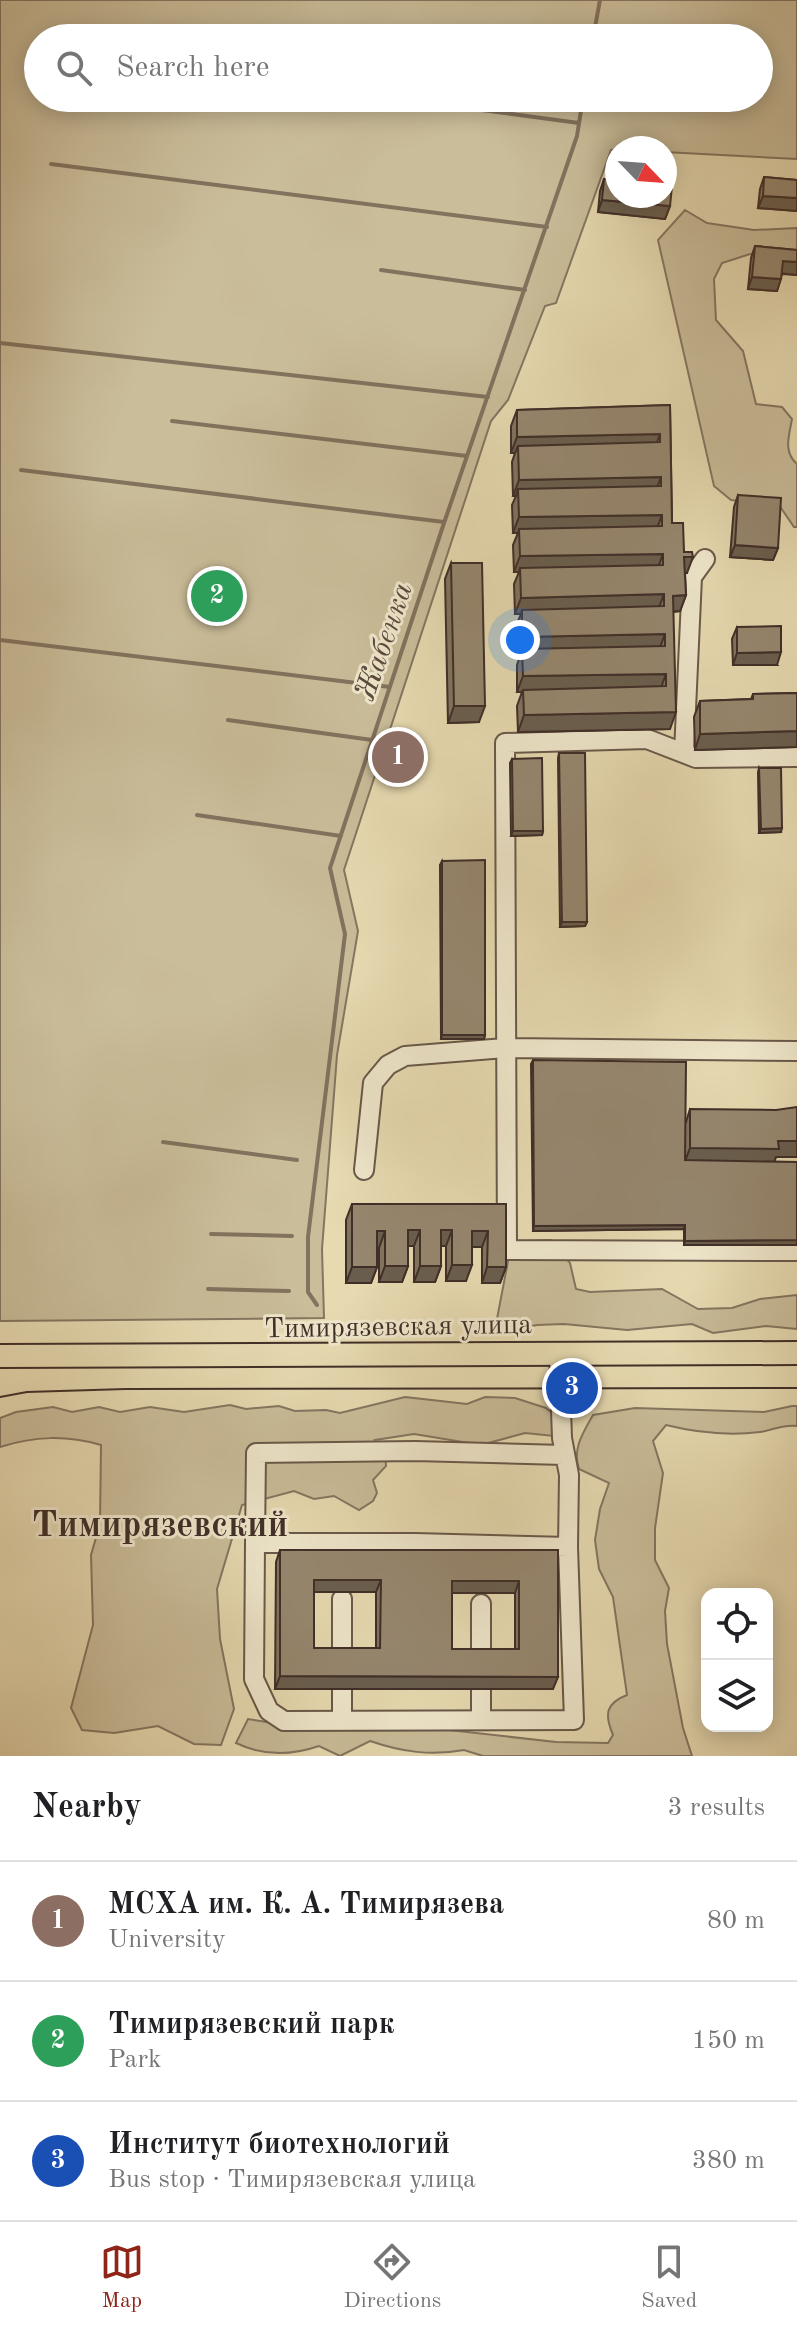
<!DOCTYPE html>
<meta charset="utf-8">
<style>
:root{--surface:#fff;--page:#f2f2f2;--text:#202124;--muted:#757577;--line:#e0e0e0;--accent:#8f2418}
body{margin:0;font-family:"Old Standard TT",serif;background:var(--page);color:var(--text)}
.controls{position:absolute;right:24px;bottom:24px;display:grid;overflow:hidden;border-radius:16px;box-shadow:0 4px 20px #0003}
.controls button{width:72px;height:72px;display:grid;place-items:center;padding:0;border:0;border-bottom:2px solid var(--line);background:var(--surface);color:var(--text);font:40px sans-serif}
.compass{position:absolute;left:605px;top:136px;width:72px;height:72px;border-radius:50%;background:var(--surface);box-shadow:0 4px 20px #0003;rotate:115deg}
.you{position:absolute;left:520px;top:640px;width:28px;height:28px;margin:-20px;border:6px solid #fff;border-radius:50%;background:#1a73e8;box-shadow:0 0 0 12px #1a73e833}
.badge{display:grid;place-items:center;width:52px;height:52px;border-radius:50%;background:var(--accent);color:#fff;font-size:26px;font-weight:700}
.pin{position:absolute;translate:-50% -50%;border:4px solid #fff;box-shadow:0 2px 8px #0006}
.list{margin:0;padding:0;list-style:none}
h2{display:flex;justify-content:space-between;align-items:center;height:104px;margin:0;padding:0 32px;font-size:34px}
h2 small{font-size:26px;font-weight:400;color:var(--muted)}
.list li{display:grid;grid-template-columns:52px 1fr auto;gap:24px;align-items:center;box-sizing:border-box;height:120px;padding:0 32px;border-top:2px solid var(--line)}
.list b{display:block;font-size:30px;white-space:nowrap}
.list p{margin:0;font-size:26px;white-space:nowrap;color:var(--muted)}
.list em{font-size:26px;font-style:normal;color:var(--muted)}
.icon{flex:none;width:44px;height:44px;fill:none;stroke:currentColor;stroke-width:2;stroke-linecap:round;stroke-linejoin:round}
.map{position:relative;flex:none;width:797px;height:1756px;overflow:hidden}
.search{position:absolute;background:var(--surface);box-shadow:0 4px 20px #0003;left:24px;right:24px;top:24px;height:88px;display:flex;align-items:center;gap:20px;box-sizing:border-box;padding:0 28px;border-radius:44px;color:var(--muted);font-size:30px}
.sheet{height:464px;background:var(--surface)}
nav{display:flex;justify-content:space-around;align-items:center;box-sizing:border-box;height:112px;border-top:2px solid var(--line);background:var(--surface);font-size:22px;color:var(--muted)}
nav a{display:grid;justify-items:center;gap:4px}
nav .on{color:var(--accent)}
.map>svg:first-child{display:block}
.green{fill:#cabd9a;stroke:#847661;stroke-width:2;fill-rule:evenodd}
.lines{fill:none;stroke-linecap:round;stroke-linejoin:round}
.stream{stroke:#82725e;stroke-width:4}
.minor-casing{stroke:#69594a;stroke-width:22}
.major-casing{stroke:#3f2e28;stroke-width:26}
.minor{stroke:#efe7cc;stroke-width:18}
.major{stroke:#e7dab1;stroke-width:22}
.tram{stroke:#3f2e28;stroke-width:2}
.wall{fill:#81745f;stroke:#3f2e28;stroke-width:2;fill-rule:evenodd}
.shaded-wall{fill:#695e4e;stroke:#3f2e28;stroke-width:2}
.building{fill:#96876f;stroke:#3f2e28;stroke-width:2;fill-rule:evenodd}
.labels{text-anchor:middle;stroke-width:6;stroke-linejoin:round;paint-order:stroke}
.street-label{font-size:28px;fill:#3f2e28;stroke:#efe7cc}
.water-label{font-size:30px;font-style:italic;fill:#5b4a3e;stroke:#efe7cc}
.district-label{font-size:36px;font-weight:bold;fill:#3f2e28;stroke:#efe7cc}
</style>
<div class="map">
<svg width="797" height="1756" viewBox="0 0 797 1756">
<rect width="100%" height="100%" fill="#e7dab1"/>
<filter id="stains"><feTurbulence type="fractalNoise" baseFrequency=".0025" numOctaves="4"/><feColorMatrix values="0 0 0 0 .2 0 0 0 0 .09 0 0 0 0 .02 0 0 0 .5 -.17"/></filter>
<radialGradient id="worn" r=".72"><stop offset=".6" stop-color="#630" stop-opacity="0"/><stop offset="1" stop-color="#630" stop-opacity=".3"/></radialGradient>
<path class="green" d="M0,0H797V159L665,152V148L611,150L556,303L545,306L508,400L491,421L344,870L358,931L337,1055L322,1249L324,1318L0,1321ZM38,38H759V98H38Z
M685,210L707,223L754,230L797,228V257L750,254L722,263L714,279L716,320L743,351L756,404L782,407L792,419C789,436 783,452 797,464V527H794L779,505L731,500L714,486L658,240Z
M551,1240L570,1263L576,1289L590,1292L662,1289L698,1309L732,1308L760,1299L797,1295V1329L766,1326L713,1333L692,1324L627,1330L564,1324L537,1325L512,1330L496,1324L509,1256L524,1241Z
M405,1397L467,1404L485,1397L515,1398L546,1408L557,1417L554,1436L525,1433L481,1445L414,1434L375,1440L385,1451L386,1466L373,1480L377,1493L373,1501L359,1510L334,1496L314,1499L294,1491L242,1505L217,1589L220,1639L234,1709L221,1745L194,1744L158,1726L114,1733L82,1730L71,1708L93,1625L91,1555L100,1524L101,1445C66,1435 35,1436 0,1447V1418L16,1412L53,1407L72,1412L99,1407L120,1412L150,1407L184,1412L230,1405L246,1409L279,1406L295,1411L326,1410L340,1413Z
M792,1406H797V1426C783,1424 774,1430 760,1432C727,1436 698,1433 666,1425L653,1441L663,1473L655,1528V1560L669,1588L665,1611L667,1644L683,1728L692,1756H483L464,1750C431,1756 402,1752 370,1741L340,1756L319,1746C290,1756 263,1756 236,1743L248,1719L298,1727L440,1729L556,1742L608,1743L613,1735C604,1714 606,1703 627,1695L613,1597L599,1569L595,1540L600,1509L609,1483L579,1469C572,1449 583,1433 593,1415L635,1408L764,1412Z"/>
<g class="lines">
<path class="stream" d="M593,38L600,0
M444,105L579,123
M51,164L547,227
M381,270L525,290
M0,343L488,397
M172,421L467,456
M21,470L444,522
M0,640L390,687
M228,720L372,740
M197,815L341,836
M163,1142L297,1160
M211,1234L292,1236
M208,1289L289,1291
M317,1305L308,1292V1237L345,934L330,868L444,523L577,136L583,98"/>
<defs>
<path id="minor" d="M684,753L692,577L705,559
M797,757L696,758L647,739L505,743L507,1250L797,1251
M364,1170L373,1083L388,1065L405,1056L505,1048L797,1051
M559,1353L562,1438L569,1475L568,1547L574,1720L284,1721L269,1711L254,1679L255,1543H415L568,1547
M255,1543L256,1453L415,1451L564,1455
M342,1660V1599
M481,1661V1604
M481,1689V1720
M342,1721V1689"/>
<path id="major" d="M0,1356L797,1353"/>
</defs>
<use href="#minor" class="minor-casing"/>
<use href="#major" class="major-casing"/>
<use href="#minor" class="minor"/>
<use href="#major" class="major"/>
<path class="tram" d="M0,1397L27,1392L126,1389L797,1388"/>
</g>
<path class="wall" d="M764,177L797,180V211L758,208L760,189Z
M604,179L670,206L665,219L598,212L600,191Z
M755,246L797,250V275L782,274L777,291L748,289L751,258Z
M670,405L672,523L684,552L687,573H685L686,595L680,611L673,612L670,729L518,732L517,706L522,692H517V665L521,653H516V626L521,614H515L514,584L519,572H514L513,545L518,533H513L512,505L516,496H513L512,462L515,453H511V426L517,410Z
M738,495L778,548L773,560L730,557L734,507Z
M451,563L479,722L448,723L445,579Z
M737,627L777,665H733L732,639Z
M797,693V747L695,750L694,717L700,701L751,699L753,694Z
M559,753L587,922L585,926L560,927L558,758Z
M512,759L543,831L542,835L511,836L510,763Z
M759,768L781,832L759,833L758,772Z
M442,861L485,1035L484,1039H441L440,865Z
M533,1060L686,1122L690,1109L776,1157L774,1162H797V1245H684V1229L533,1231L531,1064Z
M352,1204H506V1267L500,1283H482V1247H472L466,1281H446V1246H441V1266L435,1282H414V1246H408V1266L402,1282H379V1248H377V1267L371,1283H346V1220Z
M280,1550H558L553,1689H275L276,1562ZM314,1592H376V1648H314ZM452,1593H515V1649H452Z"/>
<path class="shaded-wall" d="M763,196L797,198V211L758,208Z
M602,200L670,206L665,219L598,212Z
M783,261L797,262V275L778,273Z
M752,277L781,279L777,291L748,289Z
M660,434L654,450L518,446L515,453H511L517,437Z
M661,477L655,493L518,489L516,496H513L519,480Z
M662,515L656,531L519,529L518,533H513L519,517Z
M735,545L778,548L773,560L730,557Z
M663,554L657,570L520,568L519,572H514L520,556Z
M684,557H693L687,573L678,574Z
M664,594L658,610H522L521,614H515L521,598Z
M686,595L680,611L667,612L673,596Z
M665,634L659,650L522,649L521,653H516L522,637Z
M781,652L777,665H733L737,653Z
M666,674L660,690H523L522,692H517L523,676Z
M454,706H485L479,722L448,723Z
M676,712L670,729L518,732L524,715Z
M797,731V747L695,750L700,734Z
M782,828L781,832L759,833L761,829Z
M513,831H543L542,835L511,836Z
M562,922H587L585,926L560,927Z
M442,1035H485L484,1039H441Z
M778,1141H797V1157H776L773,1165L684,1164L690,1148Z
M685,1225L684,1229L533,1231L534,1226Z
M408,1230H420L414,1246H402Z
M441,1230H452L446,1246H435Z
M377,1231H385L379,1248L371,1247Z
M472,1231H488L482,1247H466Z
M797,1240V1245H684L685,1241Z
M452,1265H472L466,1281H446Z
M385,1266H408L402,1282H379Z
M420,1266H441L435,1282H414Z
M352,1267H377L371,1283H346Z
M487,1267H506L500,1283H482Z
M314,1580H381L376,1592H309Z
M452,1581H519L515,1593H448Z
M280,1676L558,1677L553,1689H275Z"/>
<path class="building" d="M764,177L797,180V198L763,196Z
M604,179L617,180V196H665V185L672,186L670,206L602,200Z
M755,246L797,250V262L783,261L781,279L752,277Z
M670,405L672,523H683L684,552H692L693,557H684L686,595L673,596L676,712L524,715L523,690L666,686V674L523,676L522,649L665,646V634L522,637V610L664,606V594L521,598L520,568L663,565V554L520,556L519,529L662,526V515L519,517L518,489L661,486V477L519,480L518,446L660,442V434L517,437V410Z
M738,495L781,498L778,548L735,545Z
M451,563H482L485,706H454Z
M781,626V652L737,653V627Z
M797,693V731L700,734V701L753,699V694Z
M559,753H585L587,922H562Z
M542,758L543,831H513L512,759Z
M759,768H781L782,828L761,829Z
M485,860V1035H442V861Z
M533,1060L686,1062L685,1160L797,1162V1240L685,1241V1225L534,1226Z
M797,1107V1141H778L779,1149L690,1148V1109L776,1110Z
M352,1204H506V1267H487L488,1231H472V1265H452V1230H441V1266H420V1230H408V1266H385V1231H377V1267H352Z
M280,1550H558V1677L280,1676ZM314,1580H381L380,1648H314ZM452,1581H519V1649H452Z"/>
<g class="labels">
<g class="street-label">
<text transform="translate(398 1325) rotate(-1)" y="10">Тимирязевская улица</text>
</g>
<g class="water-label">
<text transform="translate(383 641) rotate(-71)" y="10">Жабенка</text>
</g>
<g class="district-label">
<text x="160" y="1536">Тимирязевский</text>
</g>
</g>
<rect width="100%" height="100%" filter="url(#stains)"/>
<rect width="100%" height="100%" fill="url(#worn)"/>
</svg>
<div class="controls">
<button><svg class="icon" aria-label="locate" viewBox="0 0 24 24"><circle cx="12" cy="12" r="6"/><path d="M12 2v4M12 18v4M2 12h4M18 12h4"/></svg></button>
<button><svg class="icon" aria-label="layers" viewBox="0 0 24 24"><path d="M12 4l9 5-9 5-9-5zM3 14l9 5 9-5"/></svg></button>
</div>
<svg class="compass" viewBox="-18 -18 36 36"><path d="M0-13l5 13h-10z" fill="#e53935"/><path d="M0 13l5-13h-10z" fill="#757577"/></svg>
<div class="you"></div>
<div class="pin badge" style="left:398px;top:757px;background:#8d6e63">1</div>
<div class="pin badge" style="left:217px;top:596px;background:#2e9e5b">2</div>
<div class="pin badge" style="left:572px;top:1388px;background:#1a4fb4">3</div>
<div class="search"><svg class="icon" aria-label="search" viewBox="0 0 24 24"><circle cx="10" cy="10" r="6"/><path d="M15 15l6 6"/></svg>Search here</div>
</div>
<section class="sheet">
<h2>Nearby<small>3 results</small></h2>
<ul class="list">
<li><span class="badge" style="background:#8d6e63">1</span><div><b>МСХА им. К. А. Тимирязева</b><p>University</p></div><em>80 m</em></li>
<li><span class="badge" style="background:#2e9e5b">2</span><div><b>Тимирязевский парк</b><p>Park</p></div><em>150 m</em></li>
<li><span class="badge" style="background:#1a4fb4">3</span><div><b>Институт биотехнологий</b><p>Bus stop · Тимирязевская улица</p></div><em>380 m</em></li>
</ul>
</section>
<nav>
<a class="on"><svg class="icon" aria-label="map" viewBox="0 0 24 24"><path d="M3 6l6-2 6 2 6-2v14l-6 2-6-2-6 2zM9 4v14M15 6v14"/></svg>Map</a>
<a><svg class="icon" aria-label="directions" viewBox="0 0 24 24"><path d="M12 3l9 9-9 9-9-9zM9 14v-3h6M13 9l2 2-2 2"/></svg>Directions</a>
<a><svg class="icon" aria-label="saved" viewBox="0 0 24 24"><path d="M7 4h10v16l-5-4-5 4z"/></svg>Saved</a>
</nav>
